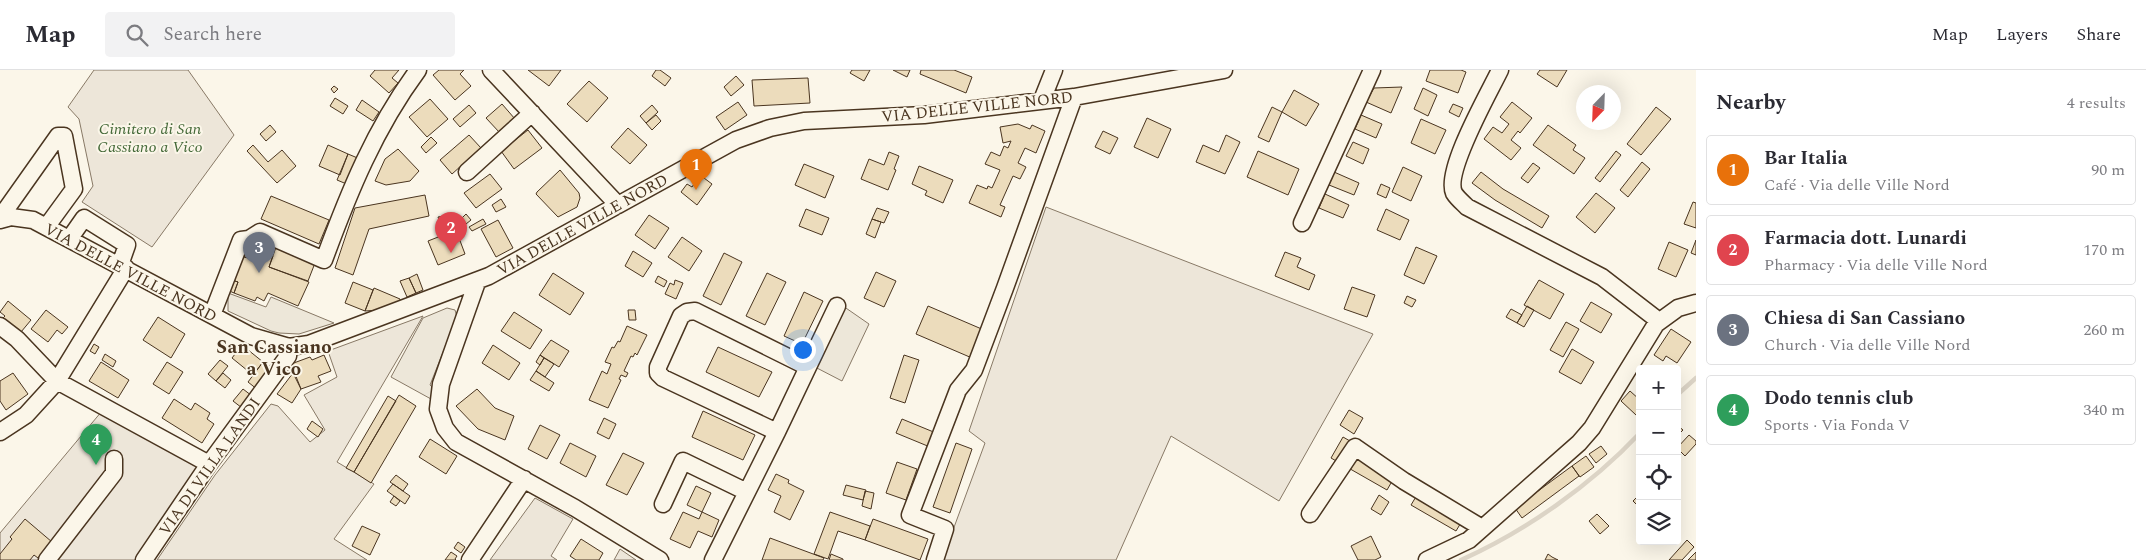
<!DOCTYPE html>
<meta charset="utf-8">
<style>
:root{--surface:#fff;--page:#f2f2f3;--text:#2b2b33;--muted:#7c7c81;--line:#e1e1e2;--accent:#2563eb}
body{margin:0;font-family:Spectral,serif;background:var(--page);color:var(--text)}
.controls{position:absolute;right:15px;bottom:15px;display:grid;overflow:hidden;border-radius:5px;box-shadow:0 5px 20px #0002}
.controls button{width:45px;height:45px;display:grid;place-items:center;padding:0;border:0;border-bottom:1px solid var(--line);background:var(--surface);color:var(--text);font:25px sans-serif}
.compass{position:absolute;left:1576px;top:15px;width:45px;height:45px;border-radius:50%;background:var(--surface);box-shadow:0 5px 20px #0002;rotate:203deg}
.you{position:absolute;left:802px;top:279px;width:18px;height:18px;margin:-12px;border:4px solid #fff;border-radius:50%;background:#1a73e8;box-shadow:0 0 0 8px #1a73e833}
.badge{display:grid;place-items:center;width:32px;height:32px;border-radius:50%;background:var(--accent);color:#fff;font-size:16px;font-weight:700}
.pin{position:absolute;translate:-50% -41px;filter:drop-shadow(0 1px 2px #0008)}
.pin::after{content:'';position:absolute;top:26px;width:18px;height:15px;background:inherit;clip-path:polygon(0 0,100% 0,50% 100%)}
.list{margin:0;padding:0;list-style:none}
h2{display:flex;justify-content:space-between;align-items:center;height:65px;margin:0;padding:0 20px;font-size:21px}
h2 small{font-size:16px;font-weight:400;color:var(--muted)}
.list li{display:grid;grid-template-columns:32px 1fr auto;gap:15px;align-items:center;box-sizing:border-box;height:70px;margin:0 10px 10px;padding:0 10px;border:1px solid var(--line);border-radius:5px}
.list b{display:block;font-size:19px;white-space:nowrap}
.list p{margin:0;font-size:16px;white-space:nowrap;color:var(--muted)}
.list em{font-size:16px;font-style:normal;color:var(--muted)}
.icon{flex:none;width:28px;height:28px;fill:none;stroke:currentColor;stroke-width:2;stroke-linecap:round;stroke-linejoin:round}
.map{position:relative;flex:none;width:1696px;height:490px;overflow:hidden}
header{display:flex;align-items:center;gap:30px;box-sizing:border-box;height:70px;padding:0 25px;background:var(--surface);border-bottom:1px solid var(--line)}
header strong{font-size:24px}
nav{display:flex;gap:28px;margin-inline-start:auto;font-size:18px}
.search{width:350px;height:45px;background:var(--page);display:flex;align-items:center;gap:12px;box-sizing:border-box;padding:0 18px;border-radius:5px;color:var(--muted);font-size:19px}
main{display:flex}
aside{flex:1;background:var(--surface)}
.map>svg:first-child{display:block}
.green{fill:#ede6d9;stroke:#887966}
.parking{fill:#ede7d9;stroke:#887966}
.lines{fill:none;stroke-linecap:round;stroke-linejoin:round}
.stream{stroke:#dcd4c6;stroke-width:4.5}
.building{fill:#ecdcbc;stroke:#4a3520}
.minor-casing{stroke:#4a3520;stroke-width:19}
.minor{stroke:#fbf6e9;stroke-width:16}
.labels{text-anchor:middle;stroke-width:4;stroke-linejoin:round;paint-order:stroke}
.street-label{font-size:16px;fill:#4a3520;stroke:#fbf6e9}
.park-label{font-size:16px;font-style:italic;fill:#436837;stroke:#fbf6e9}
.quarter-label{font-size:19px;font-weight:bold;fill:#4a3520;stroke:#fbf6e9}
</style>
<header>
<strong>Map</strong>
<div class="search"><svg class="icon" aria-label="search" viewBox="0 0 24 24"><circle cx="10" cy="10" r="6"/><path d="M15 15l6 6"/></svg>Search here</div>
<nav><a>Map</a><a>Layers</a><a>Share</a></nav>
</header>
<main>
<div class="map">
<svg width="1696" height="490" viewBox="0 0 1696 490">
<rect width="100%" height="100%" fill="#fbf6e9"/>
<path class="green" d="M94,0H188L234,65L152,177L82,132L93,116L79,49L68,37Z
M1046,137L1373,264L1279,431L1171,366L1116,490H942L985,373L969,361Z
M423,246L337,392L374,414L334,469L367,490H157L215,405L271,334L278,336L310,372L325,360L304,325L337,307L328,281Z
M102,341L200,396L198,402L135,490H0V463Z
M535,428L573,449L551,486L557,490H490Z
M620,479L636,490H614Z"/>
<path class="parking" d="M228,223L266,237L271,227L334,253L299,264L279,263L271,261L228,241Z
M843,236L869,254L842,311L815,297Z
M447,238L455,240L457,247L430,315L435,320L431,329L391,307L423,248Z"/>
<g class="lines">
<path class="stream" d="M1677,325L1696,308
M1461,490C1526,461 1591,415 1640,363"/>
</g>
<path class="building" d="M375,0H399L392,8L398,13L389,23L370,6Z
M439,0H464L460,4L471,16L455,30L433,5Z
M528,0H561L549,16Z
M656,0H660L671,8L665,16L652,6Z
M852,0H870L864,11L850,3Z
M893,0H910L907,7Z
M921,0H954L972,7L966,23L920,4Z
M1430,0H1461L1466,2L1458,23L1426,11Z
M1540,0H1567L1557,17L1537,4Z
M736,6L744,15L731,26L724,17Z
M808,8L810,33L754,36L752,10Z
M589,11L608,28L587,52L567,34Z
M334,16L338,19L334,23L331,19Z
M1402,17L1391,43L1366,32L1374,18Z
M1423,18L1437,25L1428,46L1414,39Z
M1294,20L1319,34L1306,56L1282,42Z
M335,28L348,36L343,44L330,36Z
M430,29L448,49L427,67L409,47Z
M362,30L379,42L373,51L356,40Z
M738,32L747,45L725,60L716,47Z
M1512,32L1532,48L1520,63L1518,61L1511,70L1521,78L1511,90L1484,69L1493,57L1502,63L1509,54L1500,47Z
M502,34L515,49L500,63L486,48Z
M1453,34L1463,38L1459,47L1449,42Z
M469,35L476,43L460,57L453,49Z
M652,35L658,42L646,53L640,46Z
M1272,37L1282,42L1269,72L1258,67Z
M1656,37L1671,49L1641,85L1627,74Z
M656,45L661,51L652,60L646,53Z
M1361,45L1382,54L1376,68L1355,59Z
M1147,48L1171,59L1158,88L1134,77Z
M1421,49L1446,60L1435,84L1411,73Z
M1018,54L1030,59L1032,55L1045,61L1036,83L1025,78L1018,93L1026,97L1020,109L1013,106L1000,135L1005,137L1001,147L969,133L977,115L987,119L988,116L992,118L1000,100L985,94L991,82L1000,86L1004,76L1008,78L1011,71L1003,73L1000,57Z
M270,55L276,62L266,71L260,64Z
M1548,55L1576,75L1573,80L1585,88L1574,104L1533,75Z
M628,58L647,75L630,94L611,77Z
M528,60L542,78L514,99L501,81Z
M1103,61L1118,68L1110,84L1095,77Z
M469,65L481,78L452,104L440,90Z
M1226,65L1240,72L1225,104L1196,92L1203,75L1219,82Z
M431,67L437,73L426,83L421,77Z
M1353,72L1369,79L1363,94L1346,86Z
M253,75L268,92L282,80L296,96L277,113L247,81Z
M328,75L348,84L340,105L319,96Z
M398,79L419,101L410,111L386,115L375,111L385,89Z
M1258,81L1299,99L1288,125L1247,107Z
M1616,81L1621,85L1600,112L1595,108Z
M889,82L899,86L894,99L896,100L888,120L861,109L869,89L884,95Z
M348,84L360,89L349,115L337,110Z
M1642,92L1650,99L1628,127L1620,120Z
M1533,93L1540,98L1528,113L1521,108Z
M804,94L834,106L825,128L795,115Z
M919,96L953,110L943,133L925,125L927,121L912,114Z
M1403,97L1422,106L1411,131L1392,122Z
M560,100L579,123L580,128L577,137L558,147L536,124L537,122Z
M1334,102L1359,113L1354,125L1329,115Z
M1481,102L1503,119L1549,146L1542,158L1495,130L1472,113Z
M490,104L502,119L476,138L464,123Z
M700,105L712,114L697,135L681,122L687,114L692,117Z
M1381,114L1390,118L1386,128L1377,124Z
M1596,123L1615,138L1595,163L1576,147Z
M1325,124L1349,135L1343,148L1319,138Z
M425,125L429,146L369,159L353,205L335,198L355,138Z
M271,126L329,150L319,174L261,149Z
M501,129L506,137L496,142L492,135Z
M1693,132L1696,133V158L1684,154Z
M877,138L889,142L884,153L872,149Z
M806,139L829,148L822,165L799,156Z
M1386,139L1409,150L1400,170L1377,160Z
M466,144L471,150L466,154L462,148Z
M450,145L451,150L440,153L438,147Z
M649,145L669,158L655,179L635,165Z
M483,149L486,154L472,161L469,157Z
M872,149L881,152L875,168L866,164Z
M498,150L513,178L496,187L481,159Z
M456,160L465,184L438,195L428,171Z
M682,167L702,181L689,201L668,187Z
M1696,170V185L1691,183Z
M1669,172L1688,180L1676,207L1658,199Z
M242,174L251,178L248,188L238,185Z
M276,177L315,193L308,211L269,197Z
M1416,177L1437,186L1424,214L1404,205Z
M251,178L273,186L269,197L309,212L298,236L268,223L264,231L257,227L255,231L234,223L238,212L229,209L238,185L248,188Z
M633,181L652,193L643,207L625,196Z
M1285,182L1301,188L1297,197L1315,205L1309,220L1275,206Z
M724,183L742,192L721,235L703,226Z
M876,202L896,211L884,237L864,228Z
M553,203L584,223L570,245L539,225Z
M767,203L786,212L765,255L746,246Z
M417,204L423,220L416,223L409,208Z
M658,206L667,211L664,217L655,212Z
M409,208L416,223L407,227L400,211Z
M229,209L238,212L234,223L225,219Z
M675,210L683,213L676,229L665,224L670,213L674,215Z
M1539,210L1564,224L1550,249L1524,235Z
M353,212L373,220L365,241L345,233Z
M1352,217L1375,225L1367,247L1344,239Z
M374,218L400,229V231L380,240L365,241Z
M804,222L823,231L802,274L784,266Z
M1407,226L1416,230L1412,237L1404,233Z
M8,231L31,250L21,262L3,248L5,246L0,242Z
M1591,232L1612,244L1601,263L1580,251Z
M928,236L984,260L972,288L916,264Z
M1527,236L1534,240L1524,257L1517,253Z
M1511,239L1522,245L1517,253L1506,247Z
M46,240L68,257L62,264L57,260L48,272L31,259Z
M628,240H635L636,250H629Z
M514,242L542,260L530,279L501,261Z
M158,247L185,264L171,288L143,270Z
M1566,252L1579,259L1563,287L1550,280Z
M627,256L647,265L637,285L635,283L633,287L631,286L624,301L628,303L626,307L621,305L619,309L621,310L608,338L589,330L602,301L607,304L611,294L605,292L612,277L614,278L618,271L620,272Z
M1671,259L1691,272L1677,293L1666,286L1663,291L1654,285Z
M551,270L569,281L559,297L540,285Z
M94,274L99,277L95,284L90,281Z
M242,275L263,292L253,305L232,288Z
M493,275L520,293L509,310L482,293Z
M718,277L772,302L759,327L706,302Z
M1572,279L1594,292L1581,314L1559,302Z
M105,284L116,291L113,297L102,290Z
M324,285L331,301L318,306L321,312L301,319L291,294L310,287L312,290Z
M540,285L544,288L540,295L536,292Z
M904,285L919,290L905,333L890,328Z
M544,288L554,294L545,307L536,301Z
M220,290L228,296L216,311L208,304Z
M101,292L129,310L118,328L89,311Z
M167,292L183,302L169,324L153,314Z
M263,292L274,301L258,320L248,312Z
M536,301L554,313L549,321L530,310Z
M13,303L28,324L6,340L0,331V311Z
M223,303L231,310L225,318L216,311Z
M293,303L301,319L292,333L277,324Z
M243,319L256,329L246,341L233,331Z
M477,319L495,338L514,346L505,370L478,359L456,336Z
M1630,321L1640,330V341L1636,345L1621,331Z
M399,325L416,336L371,413L354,402Z
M388,326L396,331L354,402L346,398Z
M174,329L191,340L195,333L210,343L207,349L214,354L202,373L162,348Z
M1349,340L1363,348L1354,364L1340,355Z
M703,341L755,365L743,390L692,367Z
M604,348L616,354L609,369L597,363Z
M902,349L936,363L930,377L896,363Z
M312,351L323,359L318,367L307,359Z
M540,355L560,365L547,389L528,379Z
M1677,355L1683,360L1677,366Z
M1689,365L1696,371V374L1685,386L1677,378Z
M1343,367L1399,399L1387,420L1331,388Z
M430,369L457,386L446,404L419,387Z
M570,373L596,386L586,407L560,393Z
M956,373L972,379L950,443L933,437Z
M1601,376L1607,384L1596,393L1589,384Z
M623,383L644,393L627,425L606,415Z
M1586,386L1594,397L1580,407L1572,396Z
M897,392L917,399L906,430L886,423Z
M1572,396L1579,406L1522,448L1515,438Z
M776,404L789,410L788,413L804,421L790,450L774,442L781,426L768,420Z
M396,405L408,414L403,421L390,412Z
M393,414L410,426L405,434L387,421Z
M846,415L866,420L863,430L843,425Z
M1423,415L1468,441L1456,461L1411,435Z
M696,416L711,423L702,442L687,435Z
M865,421L874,423L871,439L862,436Z
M1640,424V437H1639L1633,431Z
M1379,425L1389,432L1381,445L1371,439Z
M394,426L400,431L396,436L390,432Z
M683,442L699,449L702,442L719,450L712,467L698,461L690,478L670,469Z
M830,442L870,456L865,470L838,461L828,489L814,484Z
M1597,444L1609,456L1600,464L1589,451Z
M25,449L52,472L38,488L34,485L30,490H0V484L12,469L10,467Z
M873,449L928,469L920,490L865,470Z
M362,456L380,464L370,485L352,476Z
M1371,466L1381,487L1375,490H1358L1351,476Z
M770,468L824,488L823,490H762Z
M581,469L603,483L599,490H576L570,486Z
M1687,470L1694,477L1682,490H1669Z
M458,472L465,477L461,483L454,478Z
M451,482L457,486L455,489L456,490H445Z
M1696,482V490H1688Z
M831,484L843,489V490H829Z
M1548,484L1552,487L1558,490H1545Z"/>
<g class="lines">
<defs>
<path id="minor" d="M491,0L618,135
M1500,0C1489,23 1444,101 1454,123C1457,128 1463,133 1467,137L1602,207L1659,251
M1042,30L1054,0
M467,102L532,43
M7,138L58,66H64L74,119L47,156
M0,150L11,147L33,150L251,266L289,277L309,274L489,206L736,70L770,58L804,51L924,45L1074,27L1224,0
M1302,153L1372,0
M70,168L84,148L127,175L120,195
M477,212L441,314L438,339L445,358L456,372L575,438L660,490
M212,245L241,170L249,169L260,162L324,190C349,122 375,58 418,0
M0,256L17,269L57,311L209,394
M0,362L26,345L57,311L126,198
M777,362L663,308L658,303V297L681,246L687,242L695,241L808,297
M663,434L683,391L747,422
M1310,444L1355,377L1404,411L1482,458
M47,490L114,403V389
M144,490L209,394L288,286L289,277
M470,490L524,409
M713,490L777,362L837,236
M935,490L945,459L910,445L958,320L974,300L1005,218L1074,27
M1427,490L1469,470L1579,373L1592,358L1656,254L1678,238L1696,233"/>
</defs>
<use href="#minor" class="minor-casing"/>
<use href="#minor" class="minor"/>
</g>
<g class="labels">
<g class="street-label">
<text transform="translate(977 36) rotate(-6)" y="6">VIA DELLE VILLE NORD</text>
<text transform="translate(582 154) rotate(-29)" y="6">VIA DELLE VILLE NORD</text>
<text transform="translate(131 202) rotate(28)" y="6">VIA DELLE VILLE NORD</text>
<text transform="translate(209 396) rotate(-55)" y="6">VIA DI VILLA LANDI</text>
</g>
<g class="park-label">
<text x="150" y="64">Cimitero di San<tspan x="150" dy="18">Cassiano a Vico</tspan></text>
</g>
<g class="quarter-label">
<text x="274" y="283">San Cassiano<tspan x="274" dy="22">a Vico</tspan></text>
</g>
</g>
</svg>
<div class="controls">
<button>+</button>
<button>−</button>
<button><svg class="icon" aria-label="locate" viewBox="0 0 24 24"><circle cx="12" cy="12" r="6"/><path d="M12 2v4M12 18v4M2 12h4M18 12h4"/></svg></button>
<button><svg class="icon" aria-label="layers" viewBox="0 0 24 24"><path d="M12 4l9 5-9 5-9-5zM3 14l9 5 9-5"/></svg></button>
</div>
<svg class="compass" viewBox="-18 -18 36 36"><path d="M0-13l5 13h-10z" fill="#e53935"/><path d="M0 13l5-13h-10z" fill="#7c7c81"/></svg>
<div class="you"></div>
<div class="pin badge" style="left:696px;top:120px;background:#e8710a">1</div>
<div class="pin badge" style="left:451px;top:183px;background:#e0444e">2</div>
<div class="pin badge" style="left:259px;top:203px;background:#6b7280">3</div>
<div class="pin badge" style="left:96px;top:395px;background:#2e9e5b">4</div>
</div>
<aside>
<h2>Nearby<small>4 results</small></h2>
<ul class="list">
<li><span class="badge" style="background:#e8710a">1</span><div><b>Bar Italia</b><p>Café · Via delle Ville Nord</p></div><em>90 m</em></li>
<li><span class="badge" style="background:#e0444e">2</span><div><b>Farmacia dott. Lunardi</b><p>Pharmacy · Via delle Ville Nord</p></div><em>170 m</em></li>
<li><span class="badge" style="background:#6b7280">3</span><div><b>Chiesa di San Cassiano</b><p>Church · Via delle Ville Nord</p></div><em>260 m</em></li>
<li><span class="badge" style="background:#2e9e5b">4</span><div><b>Dodo tennis club</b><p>Sports · Via Fonda V</p></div><em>340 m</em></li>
</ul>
</aside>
</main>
